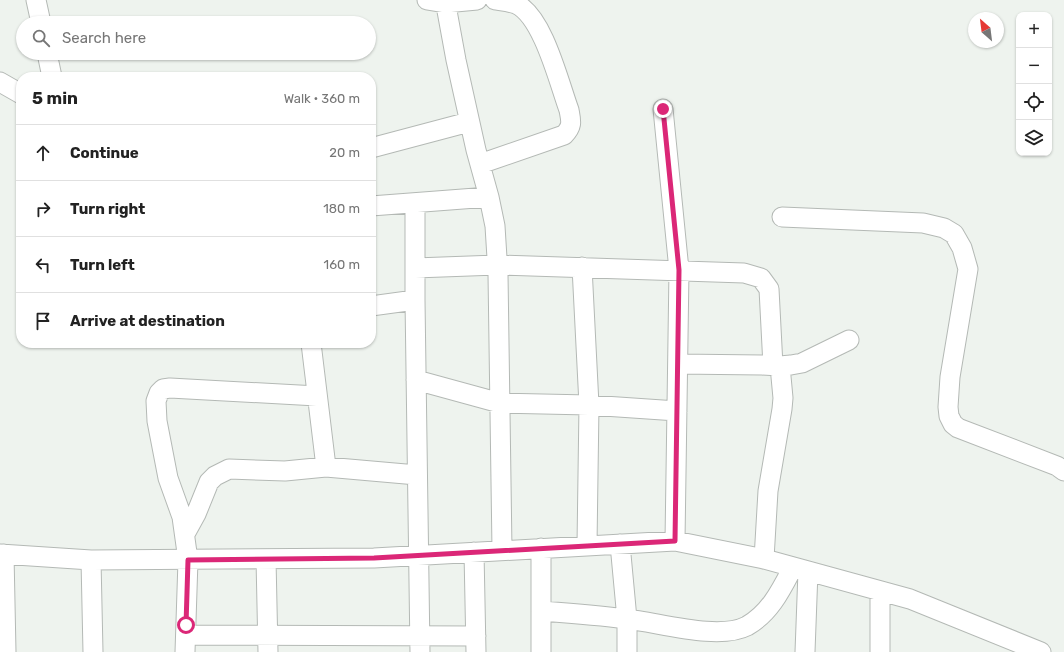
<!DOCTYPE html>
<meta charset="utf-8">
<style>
:root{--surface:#fff;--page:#f2f2f2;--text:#222;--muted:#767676;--line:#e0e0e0}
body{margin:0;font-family:Rubik,sans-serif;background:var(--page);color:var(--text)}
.controls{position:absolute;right:12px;top:12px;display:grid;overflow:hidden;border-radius:8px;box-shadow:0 1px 3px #0004}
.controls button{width:36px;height:36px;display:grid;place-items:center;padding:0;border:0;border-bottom:1px solid var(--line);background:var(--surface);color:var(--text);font:20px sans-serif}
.compass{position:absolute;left:968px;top:12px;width:36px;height:36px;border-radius:50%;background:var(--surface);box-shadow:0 1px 3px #0004;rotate:332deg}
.stop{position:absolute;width:12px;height:12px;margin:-9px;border:3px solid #db2777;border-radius:50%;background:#fff}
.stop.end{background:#db2777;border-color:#fff;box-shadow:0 1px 4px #0008}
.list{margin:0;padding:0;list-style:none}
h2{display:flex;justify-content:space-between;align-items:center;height:52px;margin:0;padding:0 16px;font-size:17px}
h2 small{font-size:13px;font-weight:400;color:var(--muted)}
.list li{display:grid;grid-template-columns:26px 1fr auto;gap:12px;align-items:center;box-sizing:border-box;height:56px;padding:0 16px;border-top:1px solid var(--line)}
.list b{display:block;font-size:15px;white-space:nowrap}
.list em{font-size:13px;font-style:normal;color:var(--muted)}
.icon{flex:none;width:22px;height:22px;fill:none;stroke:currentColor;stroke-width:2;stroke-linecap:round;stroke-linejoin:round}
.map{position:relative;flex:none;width:1064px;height:652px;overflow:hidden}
.search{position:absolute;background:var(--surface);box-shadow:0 1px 3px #0004;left:16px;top:16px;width:360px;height:44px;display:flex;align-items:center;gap:10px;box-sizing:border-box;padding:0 14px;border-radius:22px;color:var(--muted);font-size:15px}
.panel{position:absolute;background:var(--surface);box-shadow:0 1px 3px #0004;left:16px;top:72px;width:360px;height:276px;border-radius:16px}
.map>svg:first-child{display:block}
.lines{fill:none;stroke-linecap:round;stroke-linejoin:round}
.street-casing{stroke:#b4b9b5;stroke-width:21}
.street{stroke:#fff;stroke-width:19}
.route{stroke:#db2777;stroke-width:5}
</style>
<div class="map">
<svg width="1064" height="652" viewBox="0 0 1064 652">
<rect width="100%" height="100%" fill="#eef3ee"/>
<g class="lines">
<defs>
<path id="street" d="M36,0L41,23
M427,0L445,3L477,0
M445,0L456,60L476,150L489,197L495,226L498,274L502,550
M47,53L52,77
M0,82L21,94
M663,109L679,270L675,541
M371,148L469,122
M480,164L564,135C573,126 571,121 569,110C559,83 543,16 516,4C510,2 501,1 495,0
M415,203V300L420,652
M371,206L489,197
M782,217L923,223L944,228L954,234L962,248L968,269L950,377L948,407L949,416L953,424L958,428L1057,466L1064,471
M582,267L589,405L587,545
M415,268L497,265L744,273L761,278L769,289L773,366
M371,306L415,300
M311,343L326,467
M678,364L762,365L780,366L791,365L802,363L849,340
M416,380L500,403L589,405L677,411
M185,534L196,514L209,482L215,476L229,469L285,471L326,467L417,475
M620,544L627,619V652
M474,552L476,652
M0,554L91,560L374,558L675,541L764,559L910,599L1041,652
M4,554L6,652
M266,559L268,652
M764,559L768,491L782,409L783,398L780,366
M91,560L93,652
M541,611C569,613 598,615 626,619C658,622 718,641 747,626C770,613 781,590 793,567
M186,635L476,636
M185,652L188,560L182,517L168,478L157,421L156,401L159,393L163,389L170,388L317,396
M541,652V548
M805,652L808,571
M880,652V591"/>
</defs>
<use href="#street" class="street-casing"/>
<use href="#street" class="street"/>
</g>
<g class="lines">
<path class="route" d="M186,625L188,560L374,558L675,541L679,270L663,109"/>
</g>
</svg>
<div class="controls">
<button>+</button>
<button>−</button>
<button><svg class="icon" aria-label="locate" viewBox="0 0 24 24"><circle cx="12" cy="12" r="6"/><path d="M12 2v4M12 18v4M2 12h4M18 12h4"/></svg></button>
<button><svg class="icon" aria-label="layers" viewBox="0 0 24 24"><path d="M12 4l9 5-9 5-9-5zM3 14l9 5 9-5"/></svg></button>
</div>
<svg class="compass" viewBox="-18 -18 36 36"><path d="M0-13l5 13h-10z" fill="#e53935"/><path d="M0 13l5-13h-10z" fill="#767676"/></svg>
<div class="stop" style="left:186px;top:625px"></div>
<div class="stop end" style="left:663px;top:109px"></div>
<div class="search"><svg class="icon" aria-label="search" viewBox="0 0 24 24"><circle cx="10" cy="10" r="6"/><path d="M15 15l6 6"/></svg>Search here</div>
<section class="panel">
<h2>5 min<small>Walk · 360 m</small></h2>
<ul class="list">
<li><svg class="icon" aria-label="ahead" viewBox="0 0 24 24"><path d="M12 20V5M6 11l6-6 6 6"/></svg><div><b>Continue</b></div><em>20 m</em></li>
<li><svg class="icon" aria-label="right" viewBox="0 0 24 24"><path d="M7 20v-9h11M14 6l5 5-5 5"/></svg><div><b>Turn right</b></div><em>180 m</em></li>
<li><svg class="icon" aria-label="left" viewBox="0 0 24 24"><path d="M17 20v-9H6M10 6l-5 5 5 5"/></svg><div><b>Turn left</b></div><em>160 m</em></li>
<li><svg class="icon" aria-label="arrive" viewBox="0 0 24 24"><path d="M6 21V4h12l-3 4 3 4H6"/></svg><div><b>Arrive at destination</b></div></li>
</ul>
</section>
</div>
